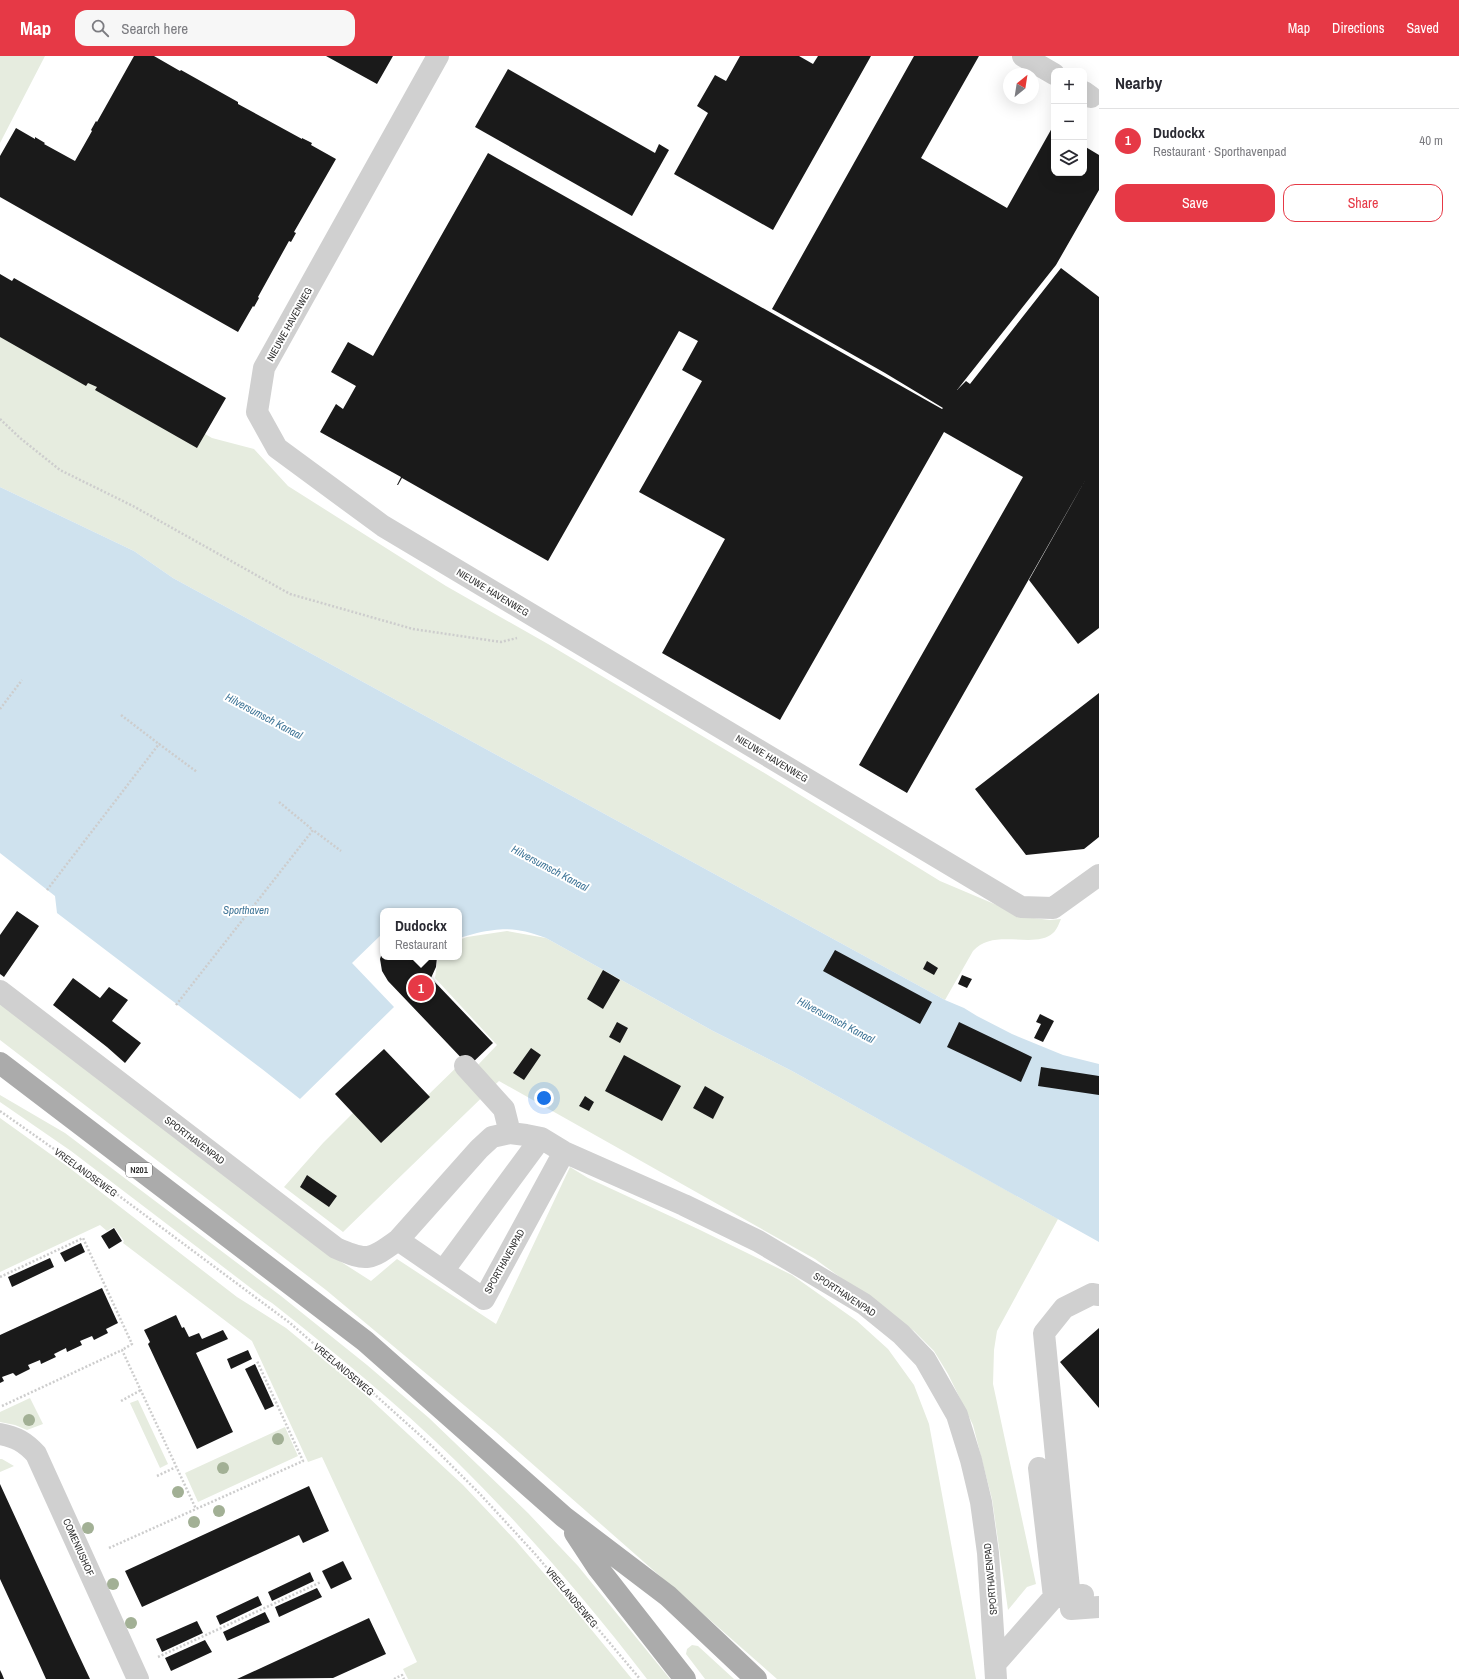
<!DOCTYPE html>
<meta charset="utf-8">
<style>
:root{--surface:#fff;--page:#f7f7f7;--text:#2b2b33;--muted:#7c7c81;--line:#e1e1e2;--accent:#e63946}
body{margin:0;font-family:"Archivo Narrow",sans-serif;background:var(--page);color:var(--text)}
.controls{position:absolute;right:12px;top:12px;display:grid;overflow:hidden;border-radius:8px;box-shadow:0 4px 16px #0002}
.controls button{width:36px;height:36px;display:grid;place-items:center;padding:0;border:0;border-bottom:1px solid var(--line);background:var(--surface);color:var(--text);font:20px sans-serif}
.compass{position:absolute;left:1003px;top:12px;width:36px;height:36px;border-radius:50%;background:var(--surface);box-shadow:0 4px 16px #0002;rotate:30deg}
.you{position:absolute;left:544px;top:1042px;width:14px;height:14px;margin:-10px;border:3px solid #fff;border-radius:50%;background:#1a73e8;box-shadow:0 0 0 6px #1a73e833}
.badge{display:grid;place-items:center;width:26px;height:26px;border-radius:50%;background:var(--accent);color:#fff;font-size:13px;font-weight:700}
.pin{position:absolute;translate:-50% -50%;border:2px solid #fff;box-shadow:0 1px 4px #0006}
.popup{position:absolute;left:380px;top:852px;width:82px;height:52px;box-sizing:border-box;display:grid;place-content:center;border-radius:8px;background:var(--surface);filter:drop-shadow(0 1px 3px #0005);font-size:13px;white-space:nowrap;color:var(--muted)}
.popup b{font-size:15px;color:var(--text)}
.popup::after{content:'';position:absolute;left:50%;top:100%;margin-left:-8px;border:8px solid transparent;border-top-color:var(--surface)}
.list{margin:0;padding:0;list-style:none}
h2{display:flex;justify-content:space-between;align-items:center;height:52px;margin:0;padding:0 16px;font-size:17px}
h2 small{font-size:13px;font-weight:400;color:var(--muted)}
.list li{display:grid;grid-template-columns:26px 1fr auto;gap:12px;align-items:center;box-sizing:border-box;height:64px;padding:0 16px;border-top:1px solid var(--line)}
.list b{display:block;font-size:15px;white-space:nowrap}
.list p{margin:0;font-size:13px;white-space:nowrap;color:var(--muted)}
.list em{font-size:13px;font-style:normal;color:var(--muted)}
.actions{display:flex;gap:8px;padding:12px 16px}
.actions a{flex:1;padding:9px 0;border:1px solid var(--accent);border-radius:12px;text-align:center;font-size:14px;color:var(--accent)}
.actions .main{background:var(--accent);color:#fff}
.icon{flex:none;width:22px;height:22px;fill:none;stroke:currentColor;stroke-width:2;stroke-linecap:round;stroke-linejoin:round}
.map{position:relative;flex:none;width:1099px;height:1623px;overflow:hidden}
header{display:flex;align-items:center;gap:24px;box-sizing:border-box;height:56px;padding:0 20px;background:var(--accent);color:#fff}
header strong{font-size:19px}
nav{display:flex;gap:22px;margin-inline-start:auto;font-size:14px}
.search{width:280px;height:36px;background:var(--page);display:flex;align-items:center;gap:10px;box-sizing:border-box;padding:0 14px;border-radius:12px;color:var(--muted);font-size:15px}
main{display:flex}
aside{flex:1;background:var(--surface)}
.map>svg:first-child{display:block}
.green{fill:#e6ecdf}
.water{fill:#cfe2ee}
.building{fill:#1a1a1a}
.lines{fill:none;stroke-linecap:round;stroke-linejoin:round}
.path{stroke:#cdcdcd;stroke-width:2.5;stroke-dasharray:2 2;stroke-linecap:butt}
.minor{stroke:#d0d0d0;stroke-width:22}
.major{stroke:#ababab;stroke-width:22}
.tree{fill:#a2b095}
.labels{text-anchor:middle;stroke-width:4;stroke-linejoin:round;paint-order:stroke}
.shield{fill:#fff;stroke:#707070;stroke-width:1}
.shield-label{font-size:9px;font-weight:bold;fill:#333}
.street-label{font-size:10px;fill:#333;stroke:#fff}
.water-label{font-size:11px;font-style:italic;fill:#3f7597;stroke:#fff}
</style>
<header>
<strong>Map</strong>
<div class="search"><svg class="icon" aria-label="search" viewBox="0 0 24 24"><circle cx="10" cy="10" r="6"/><path d="M15 15l6 6"/></svg>Search here</div>
<nav><a>Map</a><a>Directions</a><a>Saved</a></nav>
</header>
<main>
<div class="map">
<svg width="1099" height="1623" viewBox="0 0 1099 1623">
<rect width="100%" height="100%" fill="#fff"/>
<path class="green" d="M0,0H45L0,87Z
M0,259L212,382L254,393L288,430L446,530L548,588L761,715L940,825L1025,861L1050,864L1061,863C1059,867 1057,874 1053,877C1034,894 994,871 973,895L945,944L173,522L134,495L0,431Z
M507,875L546,882L713,975L792,1015L1058,1163L997,1275L994,1294L993,1328L1036,1528L1027,1531L1008,1554L992,1443L973,1369L948,1318L934,1295L914,1275L815,1203L499,1025L343,1176L284,1131L323,1087L356,1054L384,1082L466,1002L476,1011L497,989L435,922L438,901H459V884L467,881Z
M0,944L324,1195L371,1225L397,1203L496,1268L570,1111L588,1122L698,1173L792,1219L857,1265L888,1293L914,1329L929,1368L976,1623H777L495,1375L326,1234L0,984Z
M0,1039L65,1077L281,1240L367,1309L429,1362L528,1457L578,1510L670,1623H647C588,1546 525,1473 456,1405C398,1348 335,1297 272,1247L264,1242L71,1095L0,1046Z
M0,1062L67,1110L237,1241L286,1272L354,1328L463,1429L516,1485L567,1544L632,1623H408L403,1613L417,1606L322,1401L308,1406L252,1285L123,1187L124,1185L114,1171L107,1175L100,1169L0,1216Z
M30,1342L43,1368L27,1374L15,1369L0,1366V1356Z
M138,1344L168,1408L160,1412L130,1347Z
M285,1371L298,1400L198,1446L185,1417Z
M0,1403H2L14,1410L0,1416Z
M692,1589L698,1590L734,1623H705L686,1598L687,1593Z"/>
<path class="water" d="M0,431L134,495L173,522L945,944L964,952L977,960L1012,978L1063,999L1099,1008V1186L792,1015L713,975L546,882C518,872 506,871 477,877C471,879 465,880 459,882V855H411L409,853L406,855H383V877L352,907L394,951L300,1043L262,1013L57,857L55,840L0,797Z"/>
<path class="building" d="M134,0H154L180,15L181,14L238,46V48L302,83V82L312,87L311,89L336,103L294,176L296,177L291,186L289,185L258,241L259,242L254,251L253,250L238,276L0,141V100L16,72L35,83V81L45,87L44,88L75,105L92,75L91,74L96,65L97,66Z
M326,0H393L377,28Z
M740,0H799L813,8L818,0H871L773,174L674,118L708,57L697,50L715,19L726,25Z
M914,0H979L921,102L1007,152L1052,72L1054,73V117H1084V90L1099,99V134L1056,209L957,334L966,325L970,328L1061,212L1099,241V572L1078,588L1029,524L1087,421L907,737L859,709L1023,421L944,376L780,664L662,597L725,483L639,436L702,325L682,314L698,285L679,275L548,505L402,422L398,429H397L401,421L320,376L336,348L343,353L356,330L331,316L348,286L373,300L488,97L942,353L943,352L885,317L772,253Z
M508,13L655,97L659,88L669,94L632,160L475,71Z
M0,218L12,225L14,222L226,342L197,392L95,334L97,331L88,327L86,330L0,281Z
M1099,637V781L1084,793L1026,799L975,733Z
M17,855L39,870L4,921L0,918V879Z
M383,894V901H437L436,911L431,922L493,987L469,1010L388,925L382,915L380,903Z
M835,894L932,946L920,968L823,915Z
M927,905L938,912L934,919L923,913Z
M603,914L620,924L603,953L587,943Z
M962,919L972,923L967,932L958,928Z
M73,922L100,942L109,931L128,944L112,965L141,987L125,1007L107,991L53,949Z
M1040,958L1054,965L1043,986L1034,982L1041,968L1036,966Z
M617,966L628,972L620,987L609,981Z
M959,966L1032,1001L1021,1026L947,991Z
M531,992L541,999L524,1024L513,1017Z
M384,993L430,1041L381,1087L335,1038Z
M624,999L681,1030L662,1065L605,1035Z
M1041,1011L1099,1020V1039L1038,1030Z
M705,1030L724,1041L713,1063L693,1052Z
M585,1040L594,1046L589,1055L579,1050Z
M307,1119L337,1140L329,1151L300,1131Z
M114,1172L122,1185L109,1193L101,1180Z
M81,1187L85,1196L65,1206L60,1197Z
M50,1202L54,1211L12,1231L8,1221Z
M102,1232L118,1267L106,1273L108,1277L94,1284L92,1280L80,1285L82,1289L67,1296L66,1292L54,1298L56,1301L41,1308L40,1304L28,1309L30,1313L16,1320L13,1317L2,1321L4,1325L0,1327V1279Z
M176,1259L182,1272L184,1271L189,1281L199,1277L202,1283L223,1274L228,1283L196,1297L233,1376L197,1393L148,1288L150,1286L144,1274Z
M1099,1272V1352L1060,1306Z
M248,1294L252,1303L231,1313L227,1303Z
M255,1308L274,1350L265,1354L245,1313Z
M0,1428L73,1587L90,1623H46L37,1603L0,1523Z
M309,1430L329,1475L303,1487L299,1479L142,1551L125,1515Z
M343,1505L352,1523L331,1533L322,1515Z
M310,1516L314,1525L272,1545L268,1536Z
M317,1532L322,1541L279,1561L275,1551Z
M258,1540L262,1549L220,1569L216,1560Z
M265,1556L270,1566L227,1585L223,1576Z
M369,1562L386,1598L333,1622L237,1623Z
M197,1565L203,1577L162,1596L156,1583Z
M205,1584L212,1596L171,1615L165,1602Z
M0,1614L2,1618L4,1623H0Z"/>
<g class="lines">
<path class="path" d="M0,363L20,382L60,414L133,450L290,538L413,573L501,586L517,582
M0,653L22,624
M121,659L159,688
M279,746L313,774
M47,834L159,688L197,716
M176,949L313,774L341,795
M0,1055L91,1119L290,1267L322,1295L343,1310L433,1391L480,1438L536,1499L640,1623
M0,1221L83,1182L132,1288L122,1294
M121,1345L141,1334
M2,1350L122,1294L196,1453
M157,1420L176,1411
M109,1492L303,1405L257,1305
M158,1601L321,1526
M394,1623L402,1619L404,1623"/>
<path class="minor" d="M438,0L264,312L257,356L277,392L383,470L1021,851L1053,852L1099,819
M1023,0L1054,18
M1084,36L1091,41
M0,935L336,1192C368,1206 370,1204 398,1184
M465,1010L504,1053L510,1077
M564,1096L484,1243L398,1184L479,1093L492,1081L510,1077L526,1079L541,1082L564,1096L684,1149L758,1185L864,1248L901,1278L925,1303L957,1359L971,1404L981,1446L988,1497L996,1623
M443,1215L541,1082
M1099,1239L1092,1238L1064,1252L1044,1277L1071,1553L1099,1551
M0,1378C16,1381 25,1386 36,1398L138,1623
M1039,1412L1054,1541
M995,1608L1054,1541L1083,1539"/>
<path class="major" d="M0,1007L365,1285L564,1461L668,1540L756,1623
M575,1477L598,1512L685,1623"/>
</g>
<g class="tree">
<circle cx="29" cy="1364" r="6"/>
<circle cx="278" cy="1383" r="6"/>
<circle cx="223" cy="1412" r="6"/>
<circle cx="178" cy="1436" r="6"/>
<circle cx="219" cy="1455" r="6"/>
<circle cx="194" cy="1466" r="6"/>
<circle cx="88" cy="1472" r="6"/>
<circle cx="113" cy="1528" r="6"/>
<circle cx="131" cy="1567" r="6"/>
</g>
<g class="labels">
<rect class="shield" x="126" y="1107" width="26" height="14" rx="3"/>
<g class="shield-label">
<text x="139" y="1117">N201</text>
</g>
<g class="street-label">
<text transform="translate(289 268) rotate(-61)" y="4">NIEUWE HAVENWEG</text>
<text transform="translate(493 536) rotate(31)" y="4">NIEUWE HAVENWEG</text>
<text transform="translate(772 702) rotate(31)" y="4">NIEUWE HAVENWEG</text>
<text transform="translate(195 1084) rotate(37)" y="4">SPORTHAVENPAD</text>
<text transform="translate(86 1116) rotate(36)" y="4">VREELANDSEWEG</text>
<text transform="translate(504 1205) rotate(-61)" y="4">SPORTHAVENPAD</text>
<text transform="translate(845 1238) rotate(33)" y="4">SPORTHAVENPAD</text>
<text transform="translate(344 1313) rotate(40)" y="4">VREELANDSEWEG</text>
<text transform="translate(79 1491) rotate(66)" y="4">COMENIUSHOF</text>
<text transform="translate(990 1523) rotate(-95)" y="4">SPORTHAVENPAD</text>
<text transform="translate(572 1541) rotate(50)" y="4">VREELANDSEWEG</text>
</g>
<g class="water-label">
<text transform="translate(264 660) rotate(28)" y="4">Hilversumsch Kanaal</text>
<text transform="translate(550 812) rotate(28)" y="4">Hilversumsch Kanaal</text>
<text x="246" y="858">Sporthaven</text>
<text transform="translate(836 964) rotate(28)" y="4">Hilversumsch Kanaal</text>
</g>
</g>
</svg>
<div class="controls">
<button>+</button>
<button>−</button>
<button><svg class="icon" aria-label="layers" viewBox="0 0 24 24"><path d="M12 4l9 5-9 5-9-5zM3 14l9 5 9-5"/></svg></button>
</div>
<svg class="compass" viewBox="-18 -18 36 36"><path d="M0-13l5 13h-10z" fill="#e53935"/><path d="M0 13l5-13h-10z" fill="#7c7c81"/></svg>
<div class="you"></div>
<div class="pin badge" style="left:421px;top:932px">1</div>
<div class="popup"><b>Dudockx</b>Restaurant</div>
</div>
<aside>
<h2>Nearby<small></small></h2>
<ul class="list">
<li><span class="badge">1</span><div><b>Dudockx</b><p>Restaurant · Sporthavenpad</p></div><em>40 m</em></li>
</ul>
<div class="actions"><a class="main">Save</a><a>Share</a></div>
</aside>
</main>
